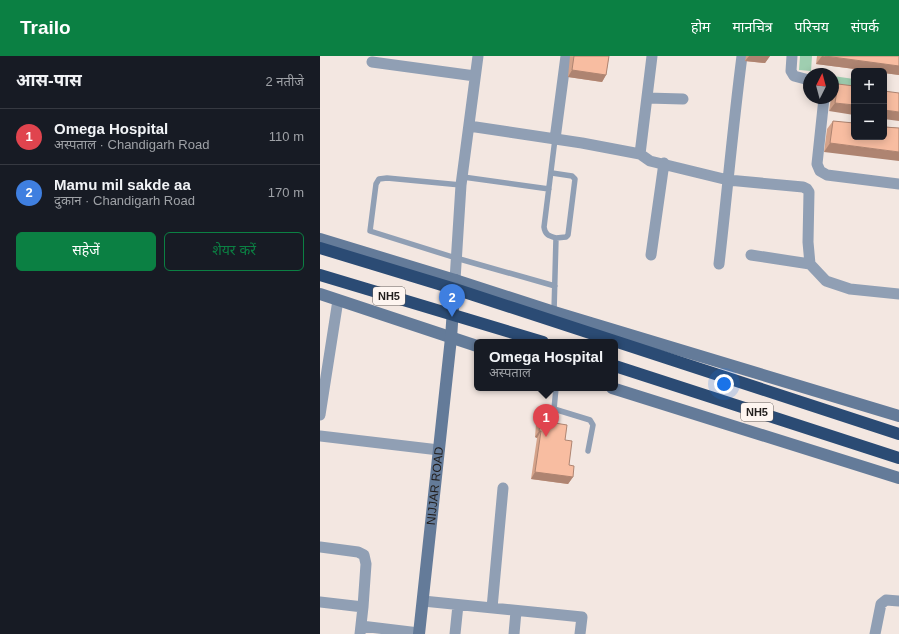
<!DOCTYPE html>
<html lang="hi">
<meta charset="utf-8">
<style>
:root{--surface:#171b24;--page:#242831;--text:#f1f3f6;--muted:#9ea1a6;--line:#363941;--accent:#0b8043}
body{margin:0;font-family:Helvetica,"Noto Sans Devanagari",sans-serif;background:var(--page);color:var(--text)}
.controls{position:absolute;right:12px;top:12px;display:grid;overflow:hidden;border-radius:6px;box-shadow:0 2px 10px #0003}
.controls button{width:36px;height:36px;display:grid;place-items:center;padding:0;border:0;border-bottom:1px solid var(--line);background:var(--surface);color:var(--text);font:20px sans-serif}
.compass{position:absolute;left:483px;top:12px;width:36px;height:36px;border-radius:50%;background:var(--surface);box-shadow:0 2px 10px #0003;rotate:6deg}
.you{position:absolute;left:404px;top:328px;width:14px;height:14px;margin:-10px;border:3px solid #fff;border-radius:50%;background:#1a73e8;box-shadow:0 0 0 6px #1a73e833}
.badge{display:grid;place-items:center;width:26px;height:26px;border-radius:50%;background:var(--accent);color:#fff;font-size:13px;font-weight:700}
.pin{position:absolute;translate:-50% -33px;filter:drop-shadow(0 1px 2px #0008)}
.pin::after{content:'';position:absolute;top:21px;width:14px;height:12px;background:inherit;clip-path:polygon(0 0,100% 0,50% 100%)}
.popup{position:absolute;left:154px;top:283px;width:144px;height:52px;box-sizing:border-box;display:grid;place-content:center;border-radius:6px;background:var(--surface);filter:drop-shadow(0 1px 3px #0005);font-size:13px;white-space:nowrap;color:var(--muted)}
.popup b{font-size:15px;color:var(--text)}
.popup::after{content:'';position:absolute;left:50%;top:100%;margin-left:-8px;border:8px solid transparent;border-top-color:var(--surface)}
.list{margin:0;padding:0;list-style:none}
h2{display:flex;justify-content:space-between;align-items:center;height:52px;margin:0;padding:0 16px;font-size:17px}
h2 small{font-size:13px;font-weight:400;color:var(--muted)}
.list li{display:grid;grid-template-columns:26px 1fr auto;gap:12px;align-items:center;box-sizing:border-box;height:56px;padding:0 16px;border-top:1px solid var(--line)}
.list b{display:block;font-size:15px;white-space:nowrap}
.list p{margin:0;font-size:13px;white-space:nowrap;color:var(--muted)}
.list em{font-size:13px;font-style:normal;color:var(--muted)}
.actions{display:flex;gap:8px;padding:12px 16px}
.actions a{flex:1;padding:9px 0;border:1px solid var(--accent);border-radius:6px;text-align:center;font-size:14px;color:var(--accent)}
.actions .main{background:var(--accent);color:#fff}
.map{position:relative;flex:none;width:579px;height:578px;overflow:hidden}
header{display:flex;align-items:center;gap:24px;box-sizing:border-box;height:56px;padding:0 20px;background:var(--accent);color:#fff}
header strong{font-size:19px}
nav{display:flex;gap:22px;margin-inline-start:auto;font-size:14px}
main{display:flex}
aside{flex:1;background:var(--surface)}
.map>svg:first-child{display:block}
.green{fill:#9fceb0}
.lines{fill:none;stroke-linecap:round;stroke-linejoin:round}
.lane{stroke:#909fb4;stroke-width:5.5}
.street{stroke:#909fb4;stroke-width:11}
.secondary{stroke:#647b99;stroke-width:12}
.highway{stroke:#2b4b74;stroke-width:12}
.wall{fill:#d5a38a}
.shaded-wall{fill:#ae8471}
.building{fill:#f8bda1;stroke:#ae8471}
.labels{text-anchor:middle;stroke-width:3;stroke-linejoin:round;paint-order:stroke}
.shield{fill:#fef5f0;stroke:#645e5c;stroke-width:1}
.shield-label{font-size:11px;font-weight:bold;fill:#221e1c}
.street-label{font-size:12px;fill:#221e1c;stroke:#fef5f0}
</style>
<header>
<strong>Trailo</strong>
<nav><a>होम</a><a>मानचित्र</a><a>परिचय</a><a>संपर्क</a></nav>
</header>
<main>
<aside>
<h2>आस-पास<small>2 नतीजे</small></h2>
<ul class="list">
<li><span class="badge" style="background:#e0444e">1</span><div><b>Omega Hospital</b><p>अस्पताल · Chandigarh Road</p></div><em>110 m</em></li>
<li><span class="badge" style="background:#3f7fe0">2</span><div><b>Mamu mil sakde aa</b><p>दुकान · Chandigarh Road</p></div><em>170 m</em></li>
</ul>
<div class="actions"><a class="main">सहेजें</a><a>शेयर करें</a></div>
</aside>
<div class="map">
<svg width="579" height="578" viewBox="0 0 579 578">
<rect width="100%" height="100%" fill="#f3e7e1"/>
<path class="green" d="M480,0H492L491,15L479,14Z
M513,20L534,23V36L513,34Z"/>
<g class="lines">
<path class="lane" d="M232,117L252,120L255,123L248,179L246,181L236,182
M143,121L229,133
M141,129L67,122L59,123L56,128L50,175L136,202L235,230
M234,256L236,182C229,180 225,179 224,171L235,83
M236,332L234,353L270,364L273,369L268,395"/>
<path class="street" d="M472,0L471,15L474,20L489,24
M52,6L155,20
M327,42L363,43
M504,42L497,108L500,115L507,119L579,128
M149,70L262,87L320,98L332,0
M235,83L246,0
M320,98L330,105L408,124L483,131L487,133L489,136L488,186L490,208L506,225L530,233L579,238
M331,199L344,107
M431,199L490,208
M399,208C407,139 413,69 422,0
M135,224L141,129L158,0
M0,359L18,244
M0,380L119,394
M0,491L38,496L44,499L46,508L43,551
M103,545L262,561L260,578
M0,546L43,551L40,578
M172,552L183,432
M41,570L99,577
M135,578L138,549
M194,578L196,555
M555,578L561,548L566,544L579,545"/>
<g class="secondary">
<path d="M0,183L135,224L234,256L579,360"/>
<path d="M0,238L157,290"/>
<path d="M292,332L579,422"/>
<path id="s1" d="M99,578L131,282L135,224"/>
</g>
<path class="highway" d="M0,192L135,233L579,378
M0,219L223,286
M295,310L579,402"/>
</g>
<path class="wall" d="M250,0H289L286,19L282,26L248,21Z
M426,0H450L445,7L425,5Z
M497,0H579V19L564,17V15H550L496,8Z
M518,28L534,30L509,55L511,42H513V35Z
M513,65L579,72L504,96L507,73Z
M221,361L229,366L245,384L249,409L253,421L248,428L211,423L217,382L215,381L216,368Z"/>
<path class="shaded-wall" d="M429,0H450L445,7L425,5Z
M502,0L579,10V19L564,17V15H550L496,8Z
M252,14L286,19L282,26L248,21Z
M515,47L534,49V59L509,55Z
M564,54L579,56V65L564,63Z
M510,87L579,96V105L504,96Z
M219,375H221L217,382L215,381Z
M215,416L253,421L248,428L211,423Z"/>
<path class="building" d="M254,0H289L286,19L252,14Z
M505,0H579V10Z
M518,28L534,30V49L515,47Z
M564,35L579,37V56L564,54Z
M513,65L534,67V81H564V71L579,72V96L510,87Z
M221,361L229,362V366L247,369L245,384L252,385L249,409L254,410L253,421L215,416L221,375H219Z"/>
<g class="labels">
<g class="shield">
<rect x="53" y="231" width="32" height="18" rx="3"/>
<rect x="421" y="347" width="32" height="18" rx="3"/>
</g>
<g class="shield-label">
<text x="69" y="244">NH5</text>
<text x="437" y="360">NH5</text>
</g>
<g class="street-label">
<text dy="4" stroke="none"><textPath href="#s1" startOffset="149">NIJJAR ROAD</textPath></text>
</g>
</g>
</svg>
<div class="controls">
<button>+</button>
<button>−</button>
</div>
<svg class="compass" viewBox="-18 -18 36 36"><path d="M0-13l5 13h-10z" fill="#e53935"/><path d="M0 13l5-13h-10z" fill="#9ea1a6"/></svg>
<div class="you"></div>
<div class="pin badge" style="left:226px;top:381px;background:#e0444e">1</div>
<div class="popup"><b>Omega Hospital</b>अस्पताल</div>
<div class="pin badge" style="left:132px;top:261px;background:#3f7fe0">2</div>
</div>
</main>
